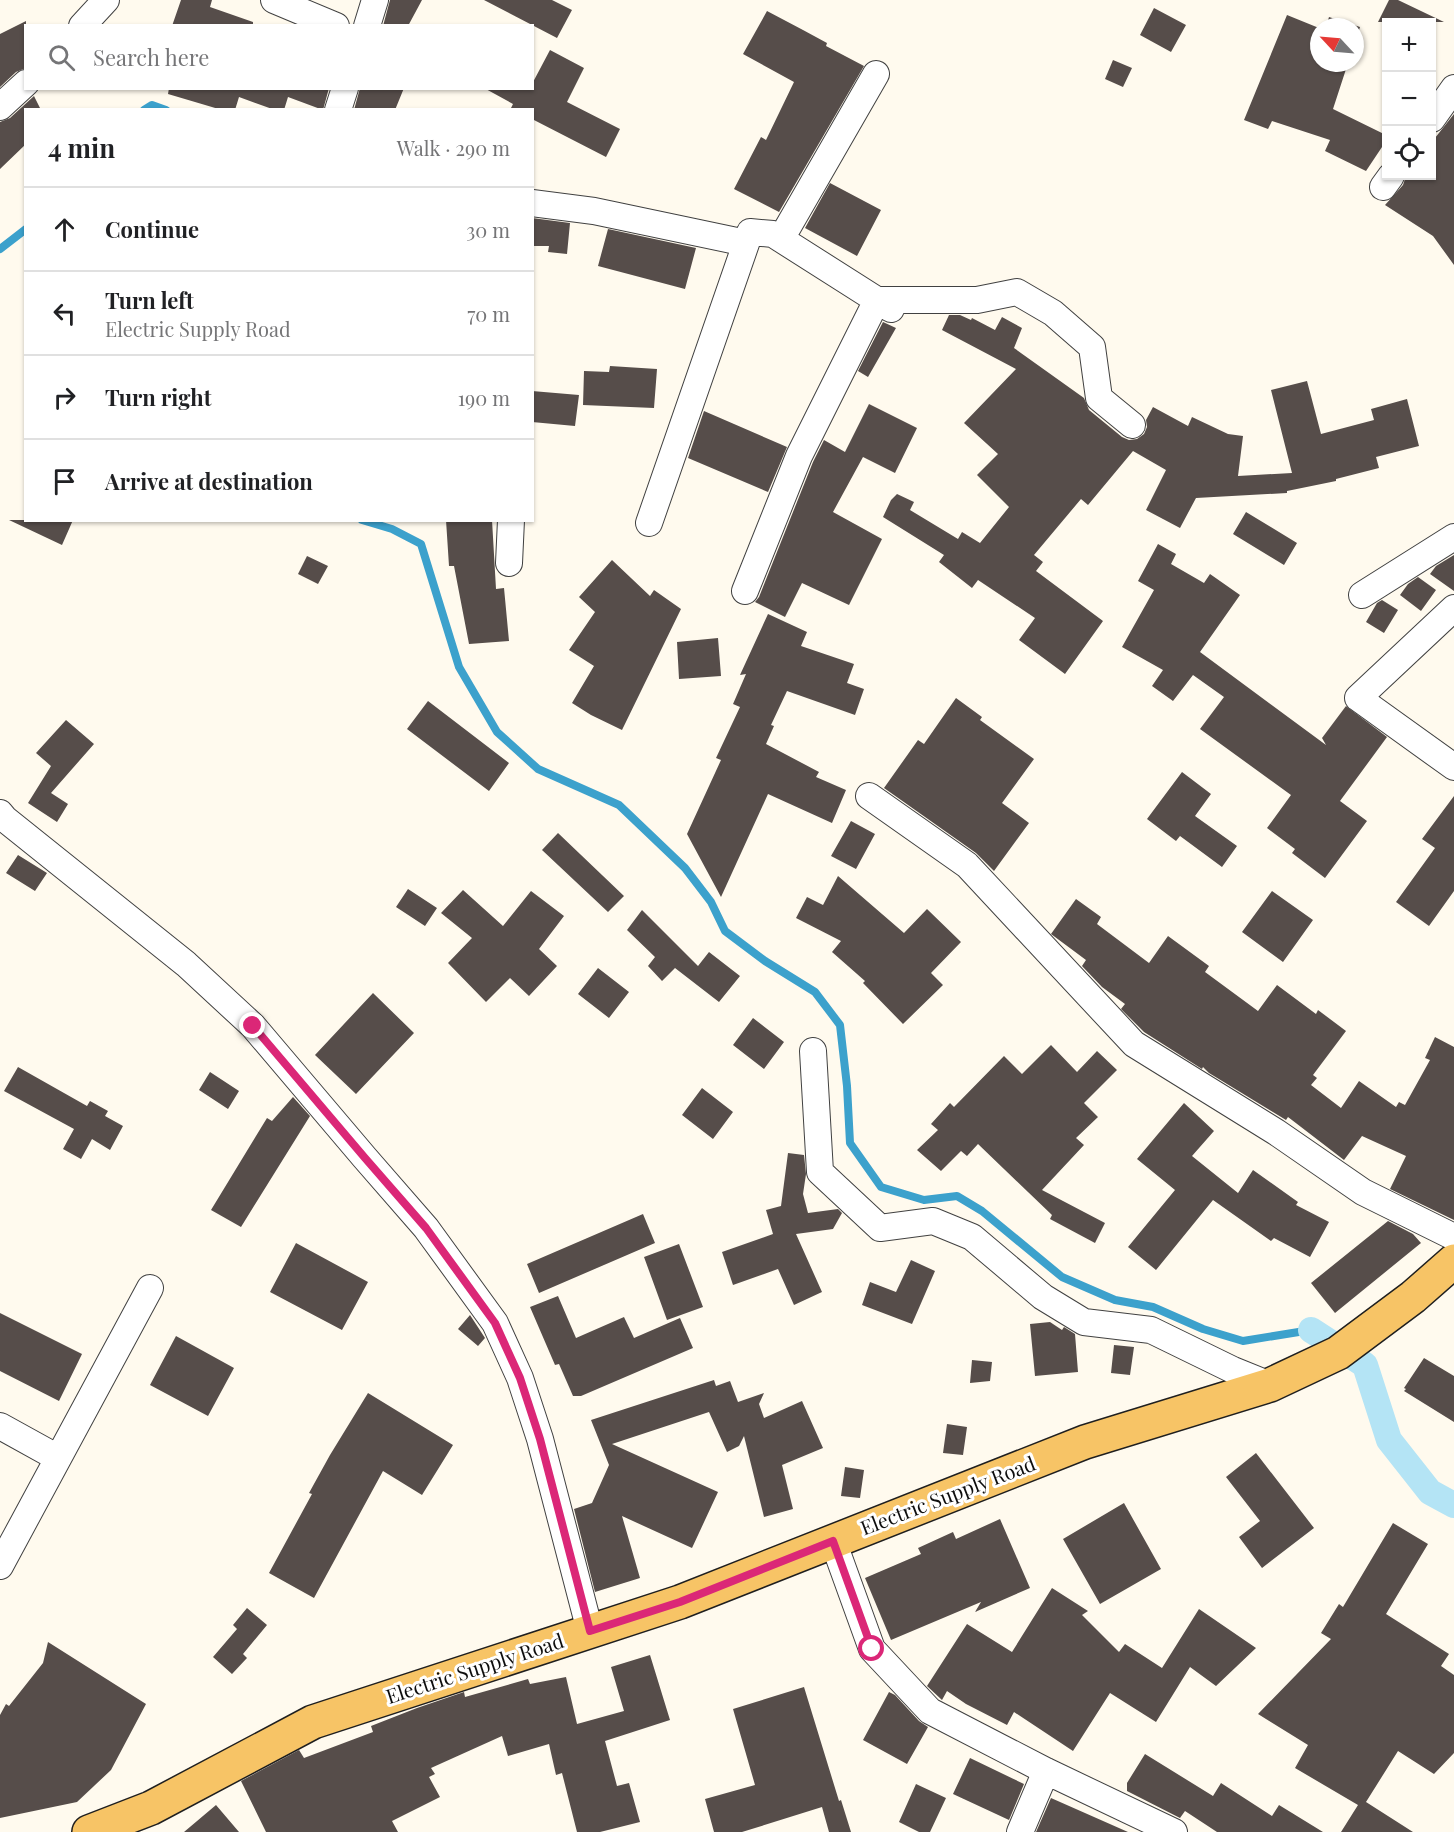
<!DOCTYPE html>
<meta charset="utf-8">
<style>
:root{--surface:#fff;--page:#f2f2f2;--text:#202124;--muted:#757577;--line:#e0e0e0}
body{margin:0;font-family:"Playfair Display",serif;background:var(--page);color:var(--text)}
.controls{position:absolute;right:18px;top:18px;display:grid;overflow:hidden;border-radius:0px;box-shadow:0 2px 4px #0004}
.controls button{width:54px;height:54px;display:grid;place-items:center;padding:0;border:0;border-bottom:2px solid var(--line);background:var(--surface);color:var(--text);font:30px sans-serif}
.compass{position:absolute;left:1310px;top:18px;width:54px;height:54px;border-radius:50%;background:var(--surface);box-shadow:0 2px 4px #0004;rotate:296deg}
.stop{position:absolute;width:18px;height:18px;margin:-14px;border:4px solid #db2777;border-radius:50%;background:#fff}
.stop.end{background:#db2777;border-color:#fff;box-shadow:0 2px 6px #0008}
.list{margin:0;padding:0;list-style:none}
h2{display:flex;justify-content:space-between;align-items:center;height:78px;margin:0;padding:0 24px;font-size:26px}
h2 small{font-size:20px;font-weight:400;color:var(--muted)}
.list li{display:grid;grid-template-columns:39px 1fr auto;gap:18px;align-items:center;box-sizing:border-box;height:84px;padding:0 24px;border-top:2px solid var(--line)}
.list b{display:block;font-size:22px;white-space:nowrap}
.list p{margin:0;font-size:20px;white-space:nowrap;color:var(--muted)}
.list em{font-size:20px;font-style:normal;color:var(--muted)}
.icon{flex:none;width:33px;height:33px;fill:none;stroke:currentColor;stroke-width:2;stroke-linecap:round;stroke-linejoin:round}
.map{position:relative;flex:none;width:1454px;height:1832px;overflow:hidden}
.search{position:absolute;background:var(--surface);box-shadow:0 2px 4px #0004;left:24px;top:24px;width:510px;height:66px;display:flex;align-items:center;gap:15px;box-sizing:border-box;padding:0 21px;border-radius:0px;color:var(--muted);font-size:22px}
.panel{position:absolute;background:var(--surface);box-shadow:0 2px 4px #0004;left:24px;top:108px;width:510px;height:414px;border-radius:0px}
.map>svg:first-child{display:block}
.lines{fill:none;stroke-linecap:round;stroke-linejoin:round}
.stream{stroke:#3ca1cc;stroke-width:8}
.canal{stroke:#b4e4f5;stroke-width:26}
.building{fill:#564d4a}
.street-casing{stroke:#414141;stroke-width:28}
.primary-casing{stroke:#1f1f1f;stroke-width:36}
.street{stroke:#fff;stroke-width:26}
.primary{stroke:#f7c466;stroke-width:33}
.route{stroke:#db2777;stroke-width:8}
.labels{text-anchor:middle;stroke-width:6;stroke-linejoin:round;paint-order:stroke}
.street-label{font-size:20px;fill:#0e0e0e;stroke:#fff}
</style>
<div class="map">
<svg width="1454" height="1832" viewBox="0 0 1454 1832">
<rect width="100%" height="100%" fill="#fffaee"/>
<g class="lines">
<path class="stream" d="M144,110L152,105L166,110
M0,249L26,229
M362,520L392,529L421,544L459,667L497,732L538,769L619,805L685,868L711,902L725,931L765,961L815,992L840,1025L847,1086L850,1143L881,1187L924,1200L957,1196L982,1211L1062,1277L1115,1300L1153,1307L1203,1329L1243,1341L1311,1330"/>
<path class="canal" d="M1311,1330L1365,1365L1389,1440L1430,1492L1454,1505"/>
</g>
<path class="building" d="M181,0H212L210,7L253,22V26H172Z
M390,0H422L408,26H383Z
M484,0H552L572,10L557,38Z
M1389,0H1398L1444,22H1378Z
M1154,8L1186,25L1171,52L1140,35Z
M767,11L803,30L827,43L826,46L864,66L779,212L734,189L761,137L766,140L794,82L743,54Z
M1287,15L1319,28V63H1348L1333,109L1386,135V141L1366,171L1325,151L1330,140L1272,121L1268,129L1244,120Z
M1329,17L1360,27L1355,42V27H1326Z
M26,21V68L16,72L0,87V34Z
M550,50L584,68L567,102L620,129L606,157L532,119V110H510L513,104L484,88H532V84Z
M1113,60L1132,68L1123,87L1105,79Z
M169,88H329L323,110L288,97L284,110H275L239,97L235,110H222L168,94Z
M360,88H404L395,110H354Z
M34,96L41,110H26V144L0,169V122L10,118Z
M1454,114V265L1433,236L1385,205L1403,185L1406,176H1431V143Z
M830,183L881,210L857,256L805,228Z
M532,218L570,223L567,254L548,252L549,246H532Z
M608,229L696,248L685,289L598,266Z
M949,315H960L971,320L972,318L995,330L1002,317L1022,328L1014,348L1084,398L1089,410L1122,437L1129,440L1137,439L1144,434L1147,427L1146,420L1153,407L1188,426L1192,417L1228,434L1243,436L1238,476L1292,473L1271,390L1307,381L1321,434L1374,420L1371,409L1407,399L1419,446L1376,457L1379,468L1336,479V481L1287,491V493L1196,498L1180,528L1146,510L1166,470L1133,451L1088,505L1081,499L1034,555L1043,562L1036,571L1103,621L1065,674L1019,640L1035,618L978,580L972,588L939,562L944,555L883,517L891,500L897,494L914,502L910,510L958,539L962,532L980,543L1009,507L977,475L998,454L964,423L1016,369L942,330Z
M883,322L896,328L868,377L858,371Z
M610,366L657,369L654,408L583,405L584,371L609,372Z
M532,391L579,395L575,426L532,422Z
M869,404L917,428L895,473L863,457L833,512L882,539L849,605L802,583L785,617L755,602L759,597L813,462L824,440L845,452Z
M704,411L787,447L768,492L688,458Z
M1246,512L1297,543L1284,565L1233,534Z
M9,520H73L62,545Z
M446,520H492L496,589L504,588L509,641L469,644L454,566H449Z
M1158,544L1176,554L1171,564L1204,583L1210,574L1240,595L1200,652L1326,745L1322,738L1346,706L1387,737L1340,801L1367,821L1325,878L1292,853L1295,849L1267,828L1291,795L1200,729L1224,697L1193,675L1173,701L1152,686L1163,670L1122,647L1154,590L1138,581Z
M1454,555V591L1430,574L1436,566Z
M307,556L328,566L318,584L298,574Z
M612,560L650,596L654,590L681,609L622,730L591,715L572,703L594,666L569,650L595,612L579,597Z
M1418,577L1436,590L1421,611L1400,595L1408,584Z
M1382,600L1398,610L1384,633L1366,622L1377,603Z
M768,614L807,632L801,646L854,664L847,683L864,689L855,715L787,691L771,725L774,726L766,744L819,772L816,777L846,790L832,823L768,794L721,897L687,834L721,760L716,758L740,707L733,704L746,674L740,675Z
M718,638L721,676L679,679L677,642Z
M956,698L982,717L980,720L1034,759L1002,803L1029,823L994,871L976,853L884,788L918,740L924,744Z
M428,701L509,763L489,791L407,729Z
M66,720L94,744L51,793L68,804L57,822L28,803L51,766L36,753Z
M1182,772L1211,794L1195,816L1237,846L1222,867L1180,836L1176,841L1147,819Z
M1454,796V891L1429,926L1396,902L1435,848L1422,839Z
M851,821L875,834L856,869L831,856Z
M558,833L624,896L608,912L542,850Z
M18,855L47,873L35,891L6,873Z
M838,876L904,933L927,909L961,942L931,973L943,985L903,1024L863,983L865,981L832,952L841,941L796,918L807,897L823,905Z
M408,889L437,908L425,926L396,907Z
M463,890L503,926L531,891L564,916L539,949L557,966L529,996L510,978L486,1002L448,963L472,938L441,913Z
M1272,891L1313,920L1283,962L1242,932Z
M1076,899L1101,917L1097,924L1149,963L1168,936L1209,966L1205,972L1258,1011L1277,985L1316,1014L1318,1010L1346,1031L1313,1075L1317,1078L1311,1085L1341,1108L1359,1081L1396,1107L1399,1102L1405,1105L1430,1060L1425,1058L1435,1037L1454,1047V1220L1390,1189L1406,1156L1362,1136L1344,1160L1288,1117L1286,1120L1209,1073L1203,1067L1202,1069L1144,1032L1121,1009L1125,1004L1102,987L1082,966L1086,960L1051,934Z
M642,910L698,966L709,952L740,976L719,1002L675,968L662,981L648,966L655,957L627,930Z
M598,968L629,992L609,1018L578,994Z
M373,993L414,1033L356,1094L315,1055Z
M753,1018L784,1042L764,1069L733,1045Z
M1051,1045L1077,1072L1097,1051L1117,1070L1084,1103L1098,1117L1076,1138L1084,1145L1042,1190L1105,1223L1095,1243L1050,1219L1052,1215L978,1144L967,1156L961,1151L941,1171L917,1150L938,1130L931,1124L950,1103L954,1107L1004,1056L1022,1074Z
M18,1067L87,1106L90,1101L108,1111L105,1116L123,1126L110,1150L92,1139L81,1159L63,1149L74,1129L4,1091Z
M210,1072L239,1091L228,1109L199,1090Z
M702,1088L733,1112L713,1139L682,1115Z
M293,1097L310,1116L241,1227L211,1210L267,1118L272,1121Z
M1184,1103L1214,1131L1192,1156L1238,1193L1253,1170L1298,1202L1296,1205L1329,1222L1310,1257L1274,1238L1271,1241L1213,1200L1156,1270L1128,1247L1175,1190L1137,1159Z
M788,1153L804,1155L806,1174L803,1194L808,1213L838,1209L842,1213L833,1229L796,1234L822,1292L794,1305L778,1269L733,1285L722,1252L773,1234L766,1210L781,1206Z
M643,1214L655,1243L539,1293L527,1264Z
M1388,1221L1413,1234L1421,1243L1335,1313L1311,1283Z
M296,1243L368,1282L342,1330L270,1292Z
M679,1244L703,1307L667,1320L644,1257Z
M911,1260L935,1271L912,1324L862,1305L870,1282L896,1292Z
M558,1296L576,1338L624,1317L634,1338L680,1318L693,1348L581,1396H573L559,1364L555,1365L530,1307Z
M0,1313L82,1354L59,1401L0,1371Z
M470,1315L485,1338L478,1346L458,1329Z
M1050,1322L1062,1330L1064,1327L1075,1334L1078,1372L1035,1376L1030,1324Z
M176,1336L234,1368L208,1416L150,1385Z
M1114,1345L1134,1347L1130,1375L1111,1373Z
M1424,1358L1454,1376V1422L1404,1391L1406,1389L1404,1388Z
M972,1360L992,1362L990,1381L970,1383Z
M714,1380L716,1386L730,1381L738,1402L764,1393L759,1404L764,1418L802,1401L823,1448L782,1465L793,1509L764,1517L744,1436L739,1446L727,1452L709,1412L612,1444L718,1492L692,1548L622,1516L640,1578L595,1592L574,1509L592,1503L609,1465L591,1420Z
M368,1393L453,1445L422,1495L383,1471L314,1598L269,1573L312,1494L309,1493L330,1455Z
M947,1424L967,1427L963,1455L943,1453Z
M1256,1453L1314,1528L1262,1568L1239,1537L1260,1521L1226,1477Z
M845,1467L864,1470L860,1498L841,1496Z
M1124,1503L1161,1569L1100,1604L1063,1539Z
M1000,1519L1030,1588L975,1612L981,1602L891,1640L865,1578L921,1554L918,1548L953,1532L956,1539Z
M1393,1523L1428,1544L1386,1614L1449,1654L1441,1666L1454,1675V1753L1434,1774L1398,1751L1366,1802L1413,1832H1341L1358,1805L1295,1768L1308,1745L1258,1714L1331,1639L1321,1633L1339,1604L1343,1607Z
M1052,1588L1088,1611L1082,1615L1119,1652L1125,1644L1162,1668L1199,1609L1256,1648L1216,1686L1190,1667L1156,1722L1110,1693L1073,1751L1014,1712L1007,1725L966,1704L947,1691L942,1700L927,1686L967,1624L1012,1652Z
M247,1608L267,1625L243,1654L247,1658L232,1674L213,1657L237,1629L233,1625Z
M48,1642L146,1704L111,1770L77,1802L0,1818V1715L6,1704L9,1706L43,1663Z
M650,1655L670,1720L605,1741L617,1786L629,1783L640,1822L600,1832H577L562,1773L556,1775L549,1744L508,1756L502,1736L431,1768L435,1774L429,1777L440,1797L392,1821L398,1832H266L241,1781L299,1750L304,1758L373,1732L371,1726L417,1708L464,1692L465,1697L528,1679L530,1684L566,1677L577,1724L624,1711L611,1667Z
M804,1687L839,1801L841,1800L851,1832H829L822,1807L742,1832H714L705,1799L755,1785L733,1709Z
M889,1692L895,1695L919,1721L928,1727L907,1764L863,1740Z
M1145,1754L1213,1796L1221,1783L1272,1816L1279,1805L1323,1832H1217L1185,1811L1180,1818L1127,1791V1783Z
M970,1758L1024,1784L1009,1820L953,1794Z
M916,1784L946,1798L930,1832H919L899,1822Z
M1051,1798L1128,1832H1036Z
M216,1805L239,1832H184Z"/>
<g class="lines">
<defs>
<path id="street" d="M274,0L336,26
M82,26L106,0
M367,26L375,0
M0,107L26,83
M338,110L345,88
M1432,119L1454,88
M1383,187L1391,176
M532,203L594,211L746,243
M781,239L876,74
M649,523L750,232L773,234L891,309
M509,563L511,520
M745,591L799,456L877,300H977L1017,292L1053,313L1092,347L1099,398L1132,425
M1362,595L1454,537
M1454,608L1358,698L1454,767
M869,796L967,865L1134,1044L1276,1132L1363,1192L1454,1237
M0,813L5,819L186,964L253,1026L365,1158L426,1228L495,1323L520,1378L540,1439L590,1631
M813,1051L820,1172L880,1228L933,1221L972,1237L1043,1297L1084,1322L1151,1330L1233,1370L1270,1385
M0,1426L58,1458
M833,1541L872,1649L930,1711L1046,1771L1174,1832
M0,1566L150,1288
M1020,1832L1046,1771"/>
<path id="primary" d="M89,1832L151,1808L313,1722L680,1602L1085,1442L1270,1385L1338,1353L1413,1297L1454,1261"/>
</defs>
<use href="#street" class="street-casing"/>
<use href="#primary" class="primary-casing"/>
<use href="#street" class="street"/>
<use href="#primary" class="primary"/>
</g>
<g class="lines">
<path class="route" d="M253,1026L365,1158L426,1228L495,1323L520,1378L540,1439L590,1631L680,1602L833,1541L872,1649"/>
</g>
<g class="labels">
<g class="street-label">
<text transform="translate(948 1496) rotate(-21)" y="7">Electric Supply Road</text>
<text transform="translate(475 1669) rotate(-18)" y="7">Electric Supply Road</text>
</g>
</g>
</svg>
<div class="controls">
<button>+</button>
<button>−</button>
<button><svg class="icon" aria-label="locate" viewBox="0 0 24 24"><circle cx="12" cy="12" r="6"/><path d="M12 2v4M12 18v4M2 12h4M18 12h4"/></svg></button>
</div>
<svg class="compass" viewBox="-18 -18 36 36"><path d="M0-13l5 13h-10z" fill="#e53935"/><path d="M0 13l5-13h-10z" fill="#757577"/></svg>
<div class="stop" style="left:872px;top:1649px"></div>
<div class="stop end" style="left:253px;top:1026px"></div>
<div class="search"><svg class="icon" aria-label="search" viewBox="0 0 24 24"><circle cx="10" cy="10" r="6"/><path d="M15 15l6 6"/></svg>Search here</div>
<section class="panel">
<h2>4 min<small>Walk · 290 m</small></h2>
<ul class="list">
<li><svg class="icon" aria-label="ahead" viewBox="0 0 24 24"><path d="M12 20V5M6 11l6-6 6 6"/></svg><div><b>Continue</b></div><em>30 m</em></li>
<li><svg class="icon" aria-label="left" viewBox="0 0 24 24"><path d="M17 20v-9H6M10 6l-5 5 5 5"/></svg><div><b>Turn left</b><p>Electric Supply Road</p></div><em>70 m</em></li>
<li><svg class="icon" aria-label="right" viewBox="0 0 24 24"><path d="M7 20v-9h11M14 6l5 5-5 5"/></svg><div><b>Turn right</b></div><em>190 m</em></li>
<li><svg class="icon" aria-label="arrive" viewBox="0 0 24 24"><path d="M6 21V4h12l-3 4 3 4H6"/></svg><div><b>Arrive at destination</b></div></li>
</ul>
</section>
</div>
